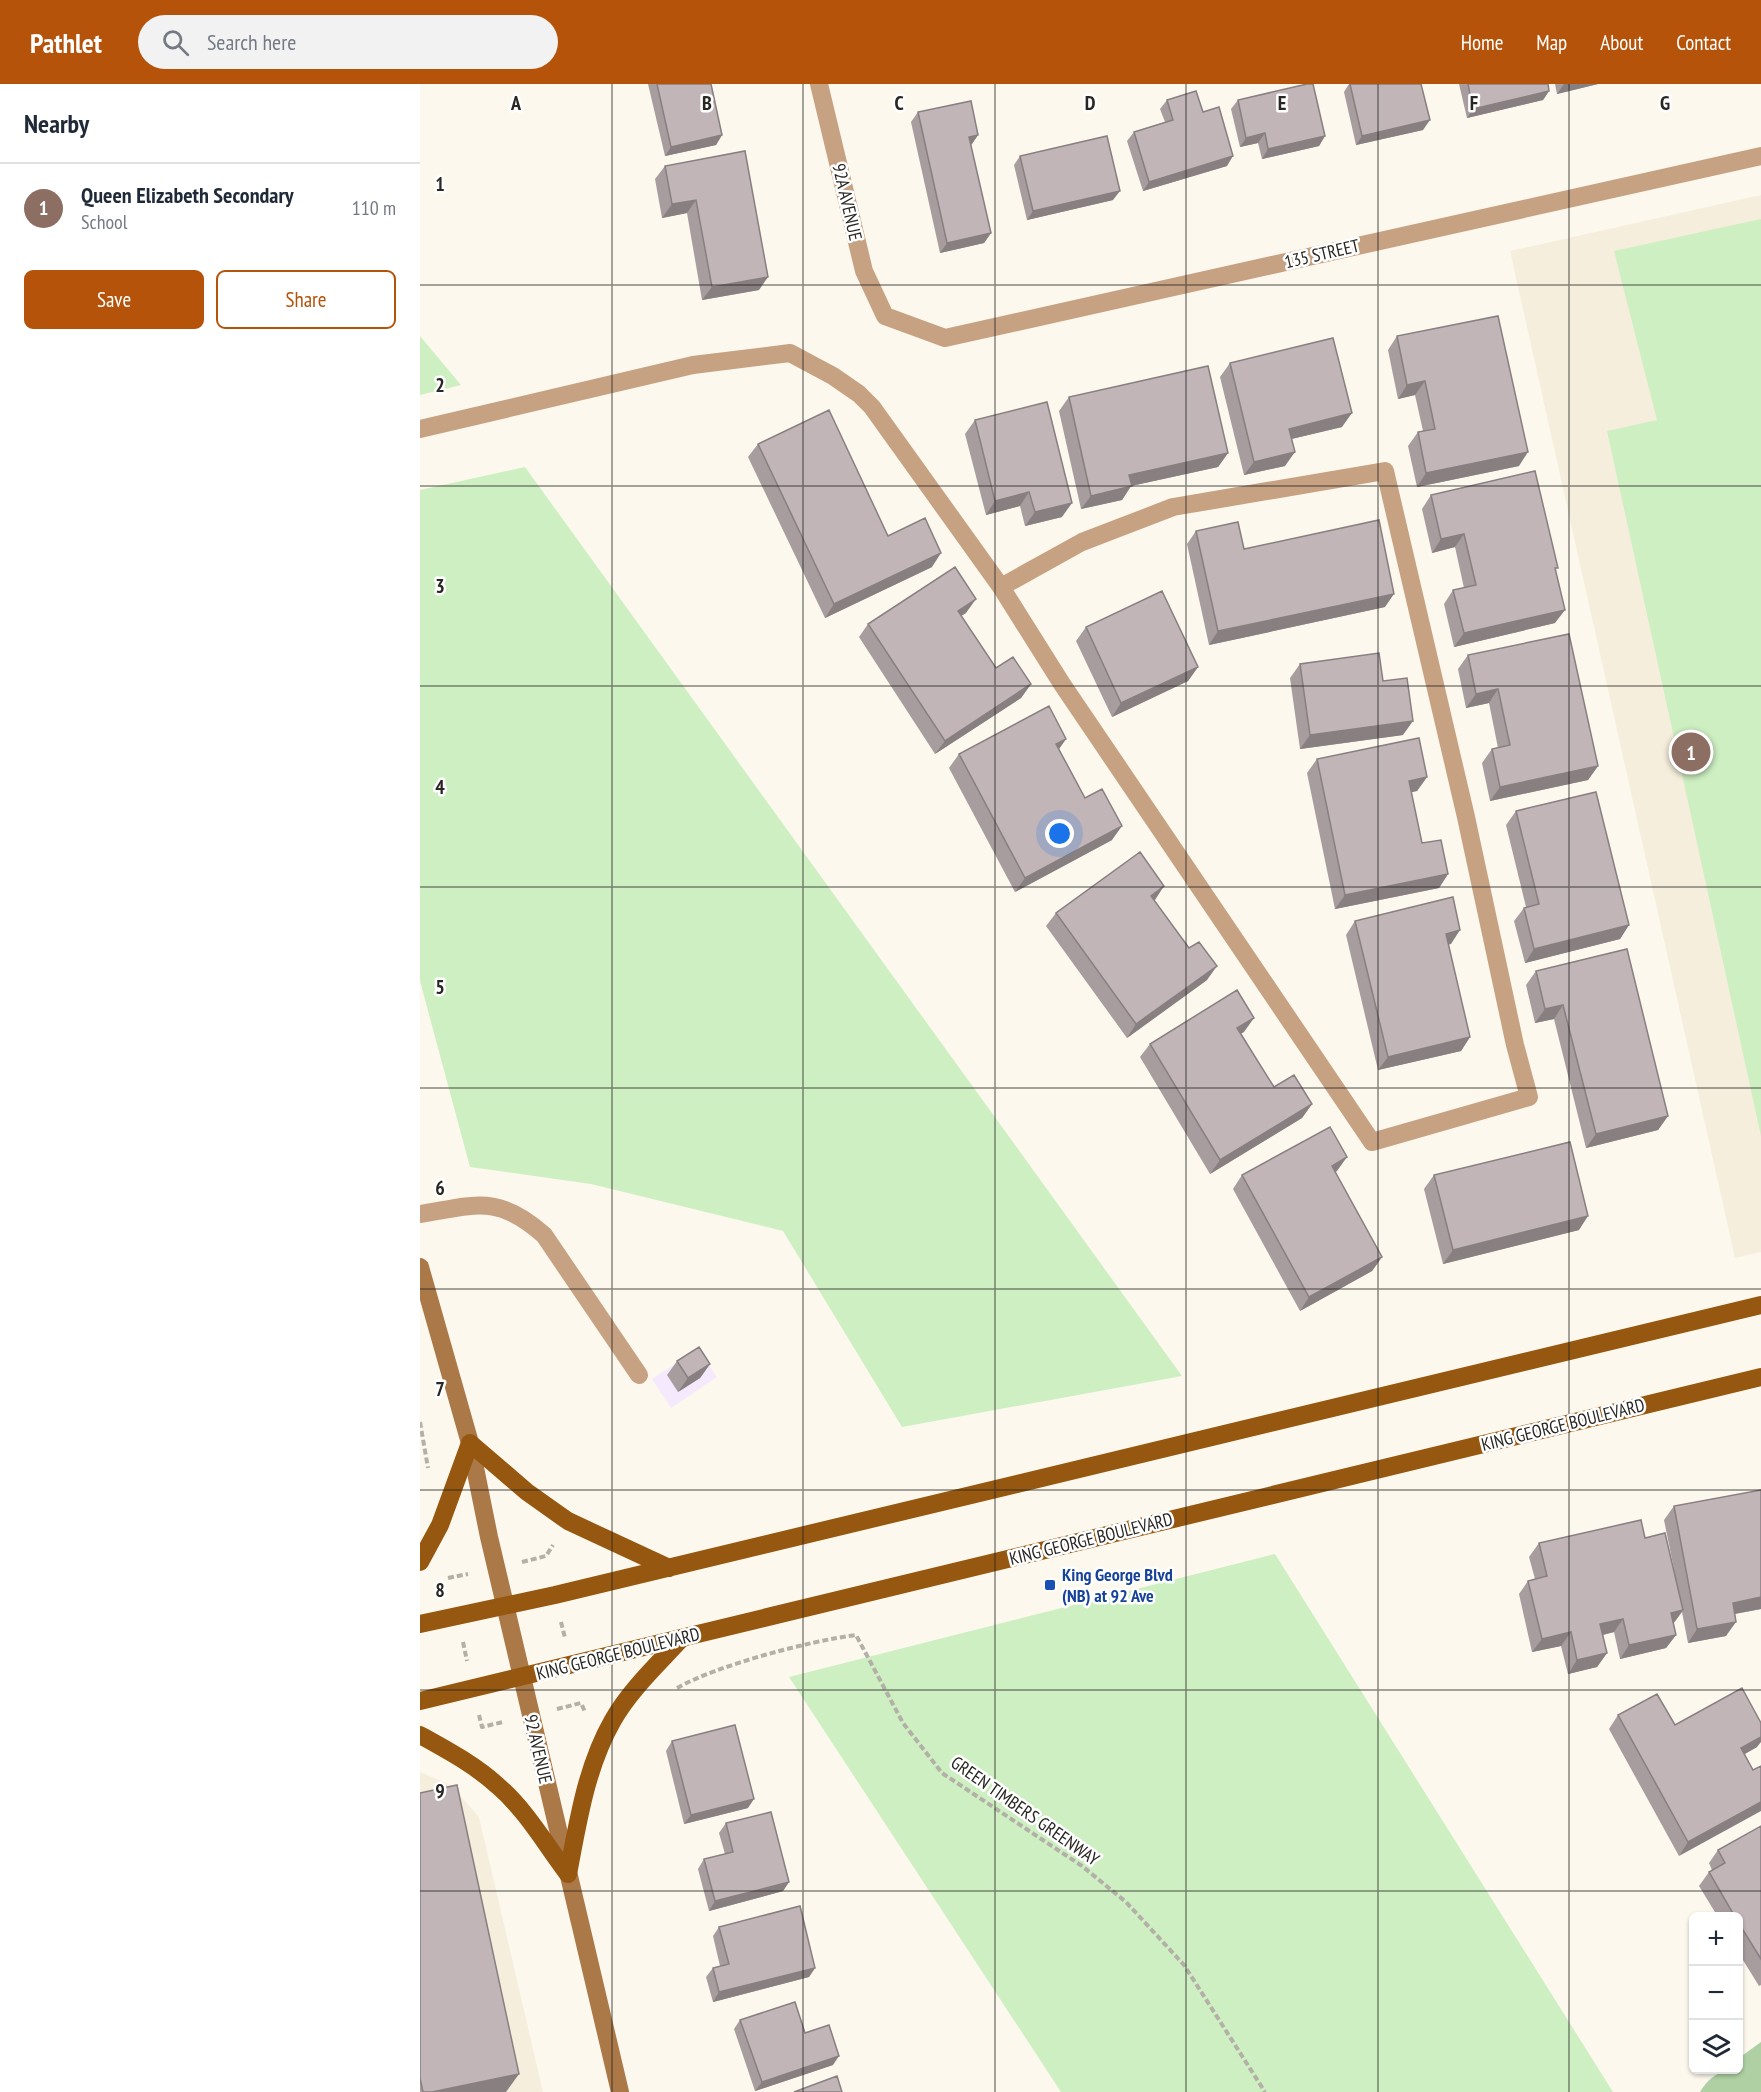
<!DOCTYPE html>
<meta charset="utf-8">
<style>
:root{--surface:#fff;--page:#f2f2f3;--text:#1f2937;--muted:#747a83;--line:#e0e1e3;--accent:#b45309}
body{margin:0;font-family:"PT Sans Narrow",sans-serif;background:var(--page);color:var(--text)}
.controls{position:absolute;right:18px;bottom:18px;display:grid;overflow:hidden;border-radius:9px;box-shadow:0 2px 4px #0004}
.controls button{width:54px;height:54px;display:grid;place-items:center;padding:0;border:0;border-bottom:2px solid var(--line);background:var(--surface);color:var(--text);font:30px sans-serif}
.you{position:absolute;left:640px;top:750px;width:21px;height:21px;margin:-15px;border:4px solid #fff;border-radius:50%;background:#1a73e8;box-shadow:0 0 0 9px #1a73e833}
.badge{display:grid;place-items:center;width:39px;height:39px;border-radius:50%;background:var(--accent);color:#fff;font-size:20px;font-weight:700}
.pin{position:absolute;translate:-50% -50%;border:3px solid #fff;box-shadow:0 2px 6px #0006}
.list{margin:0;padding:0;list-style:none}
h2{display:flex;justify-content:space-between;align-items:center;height:78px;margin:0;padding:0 24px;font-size:26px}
h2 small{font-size:20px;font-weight:400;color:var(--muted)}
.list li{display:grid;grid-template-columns:39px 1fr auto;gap:18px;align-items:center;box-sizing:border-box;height:90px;padding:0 24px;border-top:2px solid var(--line)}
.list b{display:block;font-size:22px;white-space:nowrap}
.list p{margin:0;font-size:20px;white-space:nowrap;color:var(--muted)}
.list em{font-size:20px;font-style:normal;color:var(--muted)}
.actions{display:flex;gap:12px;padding:18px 24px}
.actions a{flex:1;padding:14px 0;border:2px solid var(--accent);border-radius:9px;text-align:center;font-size:21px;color:var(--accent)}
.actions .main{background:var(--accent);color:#fff}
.icon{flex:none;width:33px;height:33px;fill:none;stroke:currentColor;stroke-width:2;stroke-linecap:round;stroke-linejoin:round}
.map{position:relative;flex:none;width:1341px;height:2008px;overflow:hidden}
header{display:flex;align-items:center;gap:36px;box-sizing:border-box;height:84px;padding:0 30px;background:var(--accent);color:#fff}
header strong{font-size:28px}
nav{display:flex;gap:33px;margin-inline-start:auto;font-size:21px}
.search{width:420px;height:54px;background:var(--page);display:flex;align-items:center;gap:15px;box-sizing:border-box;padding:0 21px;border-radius:33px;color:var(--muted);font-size:22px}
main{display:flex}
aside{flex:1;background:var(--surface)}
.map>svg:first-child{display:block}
.built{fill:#f5eedc}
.industrial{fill:#f5e9fe}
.green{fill:#ceefc2}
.forest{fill:#aed0a2}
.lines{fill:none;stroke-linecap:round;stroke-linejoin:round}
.path{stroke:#b3b0a7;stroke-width:4;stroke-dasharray:6 3;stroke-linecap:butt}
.lane{stroke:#c6a283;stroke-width:18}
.street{stroke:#c6a283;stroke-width:18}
.secondary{stroke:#ab7848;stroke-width:18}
.primary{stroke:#965810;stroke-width:18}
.wall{fill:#a79c9e}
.shaded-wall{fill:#887f81}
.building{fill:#c2b5b8;stroke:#887f81;stroke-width:1.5}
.grid{fill:none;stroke:#282723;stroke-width:1.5;stroke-opacity:0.55}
.transit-dot{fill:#1a4fb4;stroke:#fff;stroke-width:2}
.labels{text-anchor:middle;stroke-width:5;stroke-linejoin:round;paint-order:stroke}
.street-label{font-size:18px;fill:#282723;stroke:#fff}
.transit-label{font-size:18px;font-weight:bold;fill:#164399;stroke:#fff;text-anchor:start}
.grid-label{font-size:20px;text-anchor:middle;font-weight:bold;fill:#282723;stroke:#fff;stroke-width:5;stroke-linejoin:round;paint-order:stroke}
</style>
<header>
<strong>Pathlet</strong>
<div class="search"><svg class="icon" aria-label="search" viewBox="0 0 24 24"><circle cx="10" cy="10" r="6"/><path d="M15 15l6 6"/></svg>Search here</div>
<nav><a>Home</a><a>Map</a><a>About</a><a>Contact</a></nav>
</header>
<main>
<aside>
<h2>Nearby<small></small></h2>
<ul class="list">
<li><span class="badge" style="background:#8d6e63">1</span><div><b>Queen Elizabeth Secondary</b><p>School</p></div><em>110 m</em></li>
</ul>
<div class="actions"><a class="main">Save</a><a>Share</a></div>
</aside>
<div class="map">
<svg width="1341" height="2008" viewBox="0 0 1341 2008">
<rect width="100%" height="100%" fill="#fcf8ed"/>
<path class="built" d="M1341,111V1168L1315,1174L1090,167Z
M0,1688L31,1701L59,1733L123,2008H0Z"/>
<path class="industrial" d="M278,1265L297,1293L251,1324L232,1295Z"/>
<path class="green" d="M1341,135V1052L1187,347L1237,336L1194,167Z
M0,252L41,301L0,311Z
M105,383L762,1292L482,1343L363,1147L171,1100L50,1083L0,897V406Z
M855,1470L1193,2008H641L369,1593Z"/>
<path class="forest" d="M1341,1958V2008H1280C1290,1992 1300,1986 1318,1986L1319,1974Z"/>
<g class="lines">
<path class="path" d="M0,1338L8,1384
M102,1478L126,1472L133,1461
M28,1494L48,1490
M141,1538L145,1554
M43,1558L47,1577
M257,1604C298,1581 389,1557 436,1551L483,1639L522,1689L662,1782L706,1818L764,1881L845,2008
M137,1625L161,1619L165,1628
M59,1631L62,1643L83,1638"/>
<path class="lane" d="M0,345L273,281L370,269L413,292L439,310L452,323L581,503L642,600L952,1058L1109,1013L1095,961L1046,733L965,387L753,423L662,458L581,503
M0,1130C56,1121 78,1110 124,1151L219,1291"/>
<path class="street" d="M399,0L444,187L465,232L525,254L1341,72"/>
<path class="secondary" d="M0,1183L50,1359L69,1453L200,2008"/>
<path class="primary" d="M0,1478L20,1441L50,1359L107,1408L148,1437L249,1484
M0,1540L135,1511L1341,1221
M0,1617L1341,1293
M0,1651C27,1666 55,1681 78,1702C106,1726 126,1761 148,1790
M148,1790C158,1738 166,1683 193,1636C210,1606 238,1580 261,1555"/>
</g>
<path class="wall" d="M228,0H291L302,51L296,61L245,72Z
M929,0H1001L1003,46L936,61L924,8Z
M1039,0H1128L1129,7L1123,16L1047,34Z
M1135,0H1178L1137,10Z
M747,16L783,28L807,82L723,107L707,57L714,48L745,38L740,25Z
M818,16L905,52L899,62L842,75L838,59L820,63L811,25Z
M498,28L558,51L551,61L571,149L564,159L520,169L491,38Z
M325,67L339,206L282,216L267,129L242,134L235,95L245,82Z
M600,72L693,116L607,136L594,81Z
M977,252L1099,382L997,403L988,362L998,348L1003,347L995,311L978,315L968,266Z
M810,279L922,343L871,355L865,382L824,391L800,293Z
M649,313L808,369L798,383L711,402L702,416L661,425L639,327Z
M555,336L642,433L605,442L600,422L566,431L545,350Z
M338,360L468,452L512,483L405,534L328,373Z
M1011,411L1136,487L1135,539L1034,563L1024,520L1033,506L1044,504L1035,463L1012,469L1002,425Z
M776,447L824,465L965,523L789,561L767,460Z
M546,529L541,532L576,584L611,600L601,614L515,670L439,553L448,540Z
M666,543L778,583L768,597L692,633L656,557Z
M1048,571L1178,682L1168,696L1070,717L1062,679L1072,665L1078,664L1069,619L1046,624L1038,585Z
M880,580L963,597L983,651L880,665L870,594Z
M646,655L639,665L665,714L692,756L595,808L529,684L539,670Z
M897,675L1007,693L997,707L991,708L1002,759L1028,790L1019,804L915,825L887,689Z
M1096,727L1209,841L1200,855L1105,879L1094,837L1104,824L1106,823L1086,741Z
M734,816L769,864L787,896L707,954L626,842L636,829Z
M935,837L1031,860H1028L1050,953L1041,967L958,986L926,851Z
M1116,887L1248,1032L1238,1046L1166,1064L1134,935L1115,939L1106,901Z
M824,948L821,949L854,1003L892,1020L882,1034L790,1090L720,973L730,960Z
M917,1087L915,1088L962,1173L952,1187L880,1227L813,1105L822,1091Z
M1014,1091L1159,1146L1023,1180L1004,1105Z
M257,1277L290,1280L280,1294L258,1308L247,1291Z
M1341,1406V1525L1315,1530L1306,1552L1268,1559L1262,1528L1253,1540L1256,1551L1246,1564L1200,1575L1194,1548L1183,1551L1187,1569L1177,1583L1148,1590L1141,1562L1112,1568L1099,1510L1108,1497L1115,1495L1109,1473L1119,1459L1225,1454L1254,1485L1244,1436L1254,1422Z
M1198,1631L1255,1641L1337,1663L1325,1670L1333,1686L1259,1772L1189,1645Z
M252,1657L328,1724L264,1740L246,1667Z
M0,1709L86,2008H0Z
M306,1739L369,1798L363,1807L289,1827L278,1785L284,1775L305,1770L299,1749Z
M1341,1742V1901L1339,1902L1318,1868V1833H1298L1279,1802L1289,1788L1292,1786L1289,1779L1298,1766Z
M299,1843L395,1884L389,1893L293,1918L286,1893L293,1884L300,1882L293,1852Z
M320,1936L385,1949L413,1981L335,2007L314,1945Z"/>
<path class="shaded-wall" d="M1144,0H1178L1137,10Z
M1129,7L1123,16L1047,34L1053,25Z
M1010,36L1003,46L936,61L942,52Z
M845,49L838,59L820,63L826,54Z
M302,51L296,61L245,72L251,63Z
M558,51L552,60L543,63L549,53Z
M905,52L899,62L842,75L848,65Z
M813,72L807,82L723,107L729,98Z
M700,107L693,116L607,136L613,127Z
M276,116L267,129L242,134L252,120Z
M571,149L564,159L520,169L527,159Z
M348,193L339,206L282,216L292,203Z
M1005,297L995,311L978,315L987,301Z
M932,329L922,343L859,358L869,345Z
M875,368L865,382L824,391L834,378Z
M1108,368L1099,382L997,403L1006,389Z
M808,369L798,383L711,402L702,416L661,425L671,412L709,391Z
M609,408L600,422L566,431L575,417Z
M652,419L642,433L605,442L615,428Z
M1044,450L1035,463L1012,469L1021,455Z
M521,469L512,483L405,534L414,520Z
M974,510L965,523L789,561L798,547Z
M556,515L546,529L528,540L538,527Z
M1145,526L1135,539L1034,563L1044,549Z
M778,583L768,597L692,633L701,619Z
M611,600L601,614L515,670L525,657Z
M1078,605L1069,619L1046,624L1056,610Z
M993,637L983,651L880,665L890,651Z
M646,655L636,669V660Z
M1178,682L1168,696L1070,717L1080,703Z
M1007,693L997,707L979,711L989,697Z
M702,742L692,756L595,808L605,794Z
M1028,790L1019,804L915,825L925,811Z
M744,802L735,816L721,826L731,812Z
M1209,841L1200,855L1105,879L1114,865Z
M1040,846L1031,860L1016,864L1026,850Z
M797,882L787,896L707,954L716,940Z
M1143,921L1134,935L1115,939L1125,925Z
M834,934L824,948L808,957L817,944Z
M1050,953L1041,967L958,986L968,973Z
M892,1020L882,1034L790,1090L800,1076Z
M1248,1032L1238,1046L1166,1064L1176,1050Z
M927,1073L917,1087L902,1095L912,1082Z
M1168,1132L1159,1146L1023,1180L1033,1166Z
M962,1173L952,1187L880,1227L889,1213Z
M290,1280L280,1294L258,1308L268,1294Z
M1341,1513V1525L1303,1532L1313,1519Z
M1263,1526L1253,1540L1251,1529Z
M1203,1535L1194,1548L1170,1554L1180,1540Z
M1316,1538L1306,1552L1268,1559L1277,1545Z
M1151,1548L1141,1562L1112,1568L1122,1555Z
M1256,1551L1246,1564L1200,1575L1209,1561Z
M1187,1569L1177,1583L1148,1590L1157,1576Z
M1341,1653V1658L1337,1663L1312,1677L1321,1664Z
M334,1715L328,1724L264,1740L271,1731Z
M1341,1718V1727L1259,1772L1268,1758Z
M369,1798L363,1807L289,1827L295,1817Z
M395,1884L389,1893L293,1918L299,1908Z
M419,1972L413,1981L335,2007L342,1998Z
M99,1990L86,2008H12Z"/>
<path class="building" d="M237,0H291L302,51L251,63Z
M887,0H893L905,52L848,65L845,49L826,54L818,16Z
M930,0H1001L1010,36L942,52Z
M1048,0H1128L1129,7L1053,25Z
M776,7L783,28L799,23L813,72L729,98L714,48L753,36L747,16Z
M551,17L558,51L549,53L571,149L527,159L498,28Z
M687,52L700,107L613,127L600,72Z
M325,67L348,193L292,203L276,116L252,120L245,82Z
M1078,232L1108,368L1006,389L998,348L1015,345L1005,297L987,301L977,252Z
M913,254L932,329L869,345L875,368L834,378L810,279Z
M788,282L808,369L709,391L712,402L671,412L649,313Z
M627,318L652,419L615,428L609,408L575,417L555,336Z
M409,326L468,452L505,434L521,469L414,520L338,360Z
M1115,387L1138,484H1135L1145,526L1044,549L1033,506L1056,501L1044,450L1021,455L1011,411Z
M959,436L974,510L798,547L776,447L818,438L824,465Z
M535,483L556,515L538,527L576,584L593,573L611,600L525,657L448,540Z
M742,507L778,583L701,619L666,543Z
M1149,550L1178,682L1080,703L1072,665L1090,661L1078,605L1056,610L1048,571Z
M959,569L963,597L987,594L993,637L890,651L880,580Z
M629,622L646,655L636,660L665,714L682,705L702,742L605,794L539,670Z
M999,654L1007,693L989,697L1002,759L1021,756L1028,790L925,811L897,675Z
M1176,708L1209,841L1114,865L1104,824L1119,820L1096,727Z
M720,768L744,802L731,812L769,864L779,858L797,882L716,940L636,829Z
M1033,813L1040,846L1026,850L1050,953L968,973L935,837Z
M1207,865L1248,1032L1176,1050L1143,921L1125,925L1116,887Z
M817,906L834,934L817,944L854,1003L874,991L892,1020L800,1076L730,960Z
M910,1043L927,1073L912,1082L962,1173L889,1213L822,1091Z
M1150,1058L1168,1132L1033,1166L1014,1091Z
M279,1263L290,1280L268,1294L257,1277Z
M1341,1406V1513L1313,1519L1316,1538L1277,1545L1254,1422Z
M1221,1436L1225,1454L1245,1449L1263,1526L1251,1529L1256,1551L1209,1561L1203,1535L1180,1540L1187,1569L1157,1576L1151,1548L1122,1555L1108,1497L1127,1492L1119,1459Z
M1322,1604L1341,1639V1653L1321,1664L1333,1686L1341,1682V1718L1268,1758L1198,1631L1237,1610L1255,1641Z
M315,1641L334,1715L271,1731L252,1657Z
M37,1701L99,1990L12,2008H3L0,1994V1709Z
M351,1728L369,1798L295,1817L284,1775L313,1768L306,1739Z
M1341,1742V1875L1318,1838V1833H1315L1289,1788L1305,1779L1298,1766Z
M380,1822L395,1884L299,1908L293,1884L309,1880L299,1843Z
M375,1918L385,1949L409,1941L419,1972L342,1998L320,1936Z
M417,1992L422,2008H374Z"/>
<path class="grid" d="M192,0V2008M383,0V2008M575,0V2008M766,0V2008M958,0V2008M1149,0V2008M0,201H1341M0,402H1341M0,602H1341M0,803H1341M0,1004H1341M0,1205H1341M0,1406H1341M0,1606H1341M0,1807H1341"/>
<rect class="transit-dot" x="624" y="1495" width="12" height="12" rx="3"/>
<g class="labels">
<g class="street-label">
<text transform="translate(427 118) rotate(77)" y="6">92A AVENUE</text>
<text transform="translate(902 170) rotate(-13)" y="6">135 STREET</text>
<text transform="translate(1143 1341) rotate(-14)" y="6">KING GEORGE BOULEVARD</text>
<text transform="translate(671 1455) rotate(-14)" y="6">KING GEORGE BOULEVARD</text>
<text transform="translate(198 1570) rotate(-14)" y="6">KING GEORGE BOULEVARD</text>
<text transform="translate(118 1665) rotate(77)" y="6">92 AVENUE</text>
<text transform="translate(605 1727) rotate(35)" y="6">GREEN TIMBERS GREENWAY</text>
</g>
<g class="transit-label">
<text x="642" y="1497">King George Blvd<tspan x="642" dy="21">(NB) at 92 Ave</tspan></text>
</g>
</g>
<g class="grid-label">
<text x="96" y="26">A</text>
<text x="287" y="26">B</text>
<text x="479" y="26">C</text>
<text x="670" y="26">D</text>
<text x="862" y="26">E</text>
<text x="1054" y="26">F</text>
<text x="1245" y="26">G</text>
<text x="20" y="107">1</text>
<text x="20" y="308">2</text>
<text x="20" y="509">3</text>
<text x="20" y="710">4</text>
<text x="20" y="910">5</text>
<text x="20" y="1111">6</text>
<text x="20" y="1312">7</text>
<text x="20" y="1513">8</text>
<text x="20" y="1714">9</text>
</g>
</svg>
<div class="controls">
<button>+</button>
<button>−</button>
<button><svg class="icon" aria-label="layers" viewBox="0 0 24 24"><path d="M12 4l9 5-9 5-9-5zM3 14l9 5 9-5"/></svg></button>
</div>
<div class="you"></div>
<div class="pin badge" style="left:1271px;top:668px;background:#8d6e63">1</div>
</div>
</main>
